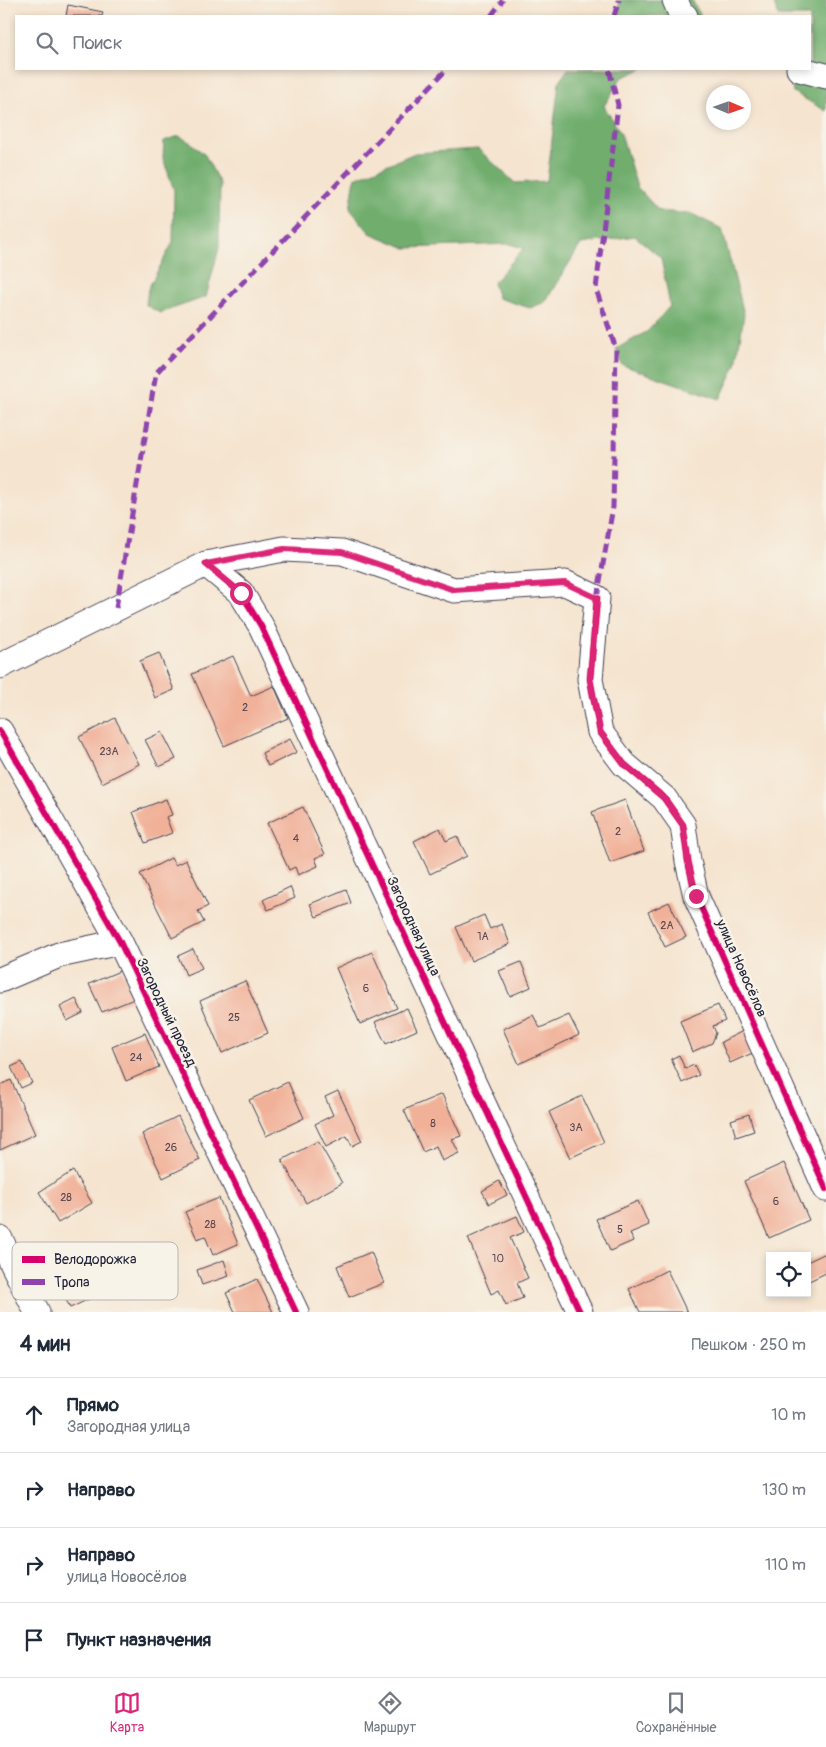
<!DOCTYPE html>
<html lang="ru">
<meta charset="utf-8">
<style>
:root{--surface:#fff;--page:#f6f6f7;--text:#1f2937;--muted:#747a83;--line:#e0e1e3;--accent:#db2777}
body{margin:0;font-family:Pangolin,sans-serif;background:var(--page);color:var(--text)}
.controls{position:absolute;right:15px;bottom:15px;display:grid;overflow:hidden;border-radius:0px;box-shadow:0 2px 8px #0003}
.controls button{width:45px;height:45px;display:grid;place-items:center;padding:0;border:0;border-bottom:1px solid var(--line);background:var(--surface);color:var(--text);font:25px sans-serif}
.compass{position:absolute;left:706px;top:85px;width:45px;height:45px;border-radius:50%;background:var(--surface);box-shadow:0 2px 8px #0003;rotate:92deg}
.stop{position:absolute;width:15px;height:15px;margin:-11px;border:4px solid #db2777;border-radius:50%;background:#fff}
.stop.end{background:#db2777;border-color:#fff;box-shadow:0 1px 5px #0008}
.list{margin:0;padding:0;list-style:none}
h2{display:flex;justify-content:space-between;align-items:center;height:65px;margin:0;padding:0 20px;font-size:21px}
h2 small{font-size:16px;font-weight:400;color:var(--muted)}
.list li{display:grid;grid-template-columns:32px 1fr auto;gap:15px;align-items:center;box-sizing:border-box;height:75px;padding:0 20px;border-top:1px solid var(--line)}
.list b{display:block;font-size:19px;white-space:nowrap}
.list p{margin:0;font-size:16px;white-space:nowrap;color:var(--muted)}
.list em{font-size:16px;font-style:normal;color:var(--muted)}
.icon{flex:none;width:28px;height:28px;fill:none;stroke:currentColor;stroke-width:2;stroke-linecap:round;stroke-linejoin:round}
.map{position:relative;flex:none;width:826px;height:1312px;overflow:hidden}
.search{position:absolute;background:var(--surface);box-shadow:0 2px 8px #0003;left:15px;right:15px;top:15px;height:55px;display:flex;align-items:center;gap:12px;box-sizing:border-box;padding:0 18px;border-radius:0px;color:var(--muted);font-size:19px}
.sheet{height:365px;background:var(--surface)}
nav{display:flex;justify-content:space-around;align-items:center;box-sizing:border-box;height:70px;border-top:1px solid var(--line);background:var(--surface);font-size:14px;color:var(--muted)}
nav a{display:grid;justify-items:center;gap:2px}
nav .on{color:var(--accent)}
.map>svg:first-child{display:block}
.forest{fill:#71ae6e;stroke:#4a6854}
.building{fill:#f1b098}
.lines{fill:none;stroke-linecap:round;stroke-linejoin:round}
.minor-casing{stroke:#423f51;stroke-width:27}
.minor{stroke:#fff;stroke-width:25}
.quiet{stroke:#8e44ad;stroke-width:5;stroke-dasharray:10 5;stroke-linecap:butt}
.cycleway-casing{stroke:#f7f3e8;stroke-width:9}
.cycleway{stroke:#d6006c;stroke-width:6}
.route{stroke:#db2777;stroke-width:6}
.labels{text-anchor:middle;stroke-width:5;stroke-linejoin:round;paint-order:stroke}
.number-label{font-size:11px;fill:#564652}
.street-label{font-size:14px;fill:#22223b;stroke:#f7f3e8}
.key{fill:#f7f3e8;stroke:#b7b4b4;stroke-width:1}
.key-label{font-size:14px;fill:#22223b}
</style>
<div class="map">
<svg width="826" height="1312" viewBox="0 0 826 1312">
<rect width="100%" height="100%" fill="#f7f3e8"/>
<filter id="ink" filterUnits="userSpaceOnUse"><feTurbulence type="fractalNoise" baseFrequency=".02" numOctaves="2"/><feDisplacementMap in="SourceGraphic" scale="10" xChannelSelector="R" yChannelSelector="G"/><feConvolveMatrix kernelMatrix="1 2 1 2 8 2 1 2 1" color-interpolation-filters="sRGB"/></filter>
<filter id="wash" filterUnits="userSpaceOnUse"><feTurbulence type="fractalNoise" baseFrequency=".0096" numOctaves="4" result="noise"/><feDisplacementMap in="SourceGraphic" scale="20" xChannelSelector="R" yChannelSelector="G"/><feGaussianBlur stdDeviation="1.12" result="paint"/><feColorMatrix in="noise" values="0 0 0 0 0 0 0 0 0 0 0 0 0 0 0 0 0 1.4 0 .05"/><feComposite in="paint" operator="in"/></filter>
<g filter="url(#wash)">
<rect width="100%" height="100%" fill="#f5e4cf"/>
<path class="forest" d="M619,0H692L701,16H619Z
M773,0H826V111L793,92L788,69H810V16H778Z
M568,69H642L621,78L604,106L621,134L637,187L659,211L692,214L722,229L744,314L736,365L720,399L622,365L616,349L648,331L670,306L661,258L635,236L581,244L545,302L530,308L498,298L493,283L524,248L509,244L406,248L370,233L350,209L355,178L415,153L478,149L515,183L547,181L559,82Z
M179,136L191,143L205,155L220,184L219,248L206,297L160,313L146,305L148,289L173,242L174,190L163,158L164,141Z"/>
<g id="blocks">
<path class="building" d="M68,5L103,12L102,16H66Z
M159,653L174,690L155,698L140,661Z
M233,656L251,696L274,686L288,718L224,746L192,674Z
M115,718L139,764L102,783L79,737Z
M162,732L176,759L159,767L145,740Z
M290,739L297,752L268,766L262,753Z
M166,799L172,815L166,817L172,833L145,843L133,812Z
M625,800L644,851L610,863L592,812Z
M303,807L325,854L315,858L318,866L298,875L295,867L289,870L267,823Z
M440,828L446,841L457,836L467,856L430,874L414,841Z
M171,858L175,865L186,860L208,906L198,911L204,922L172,938L140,874Z
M290,887L295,898L268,910L263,900Z
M346,889L351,903L316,917L310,904Z
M669,902L686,937L665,947L648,912Z
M484,915L490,929L502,924L510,944L471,961L456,927Z
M193,949L202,968L186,975L178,956Z
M372,952L397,1008L360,1024L336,968Z
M521,962L531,987L510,996L499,971Z
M122,970L134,999L102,1012L89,984Z
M245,981L268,1033L222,1053L200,1001Z
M76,999L83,1013L67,1021L60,1007Z
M718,1005L725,1021L713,1026L716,1033L712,1043L692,1052L680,1021Z
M407,1008L417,1030L386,1044L375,1022Z
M533,1015L540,1028L569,1015L579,1035L519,1064L503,1029Z
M747,1029L757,1051L730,1063L721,1042Z
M145,1033L159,1067L126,1081L112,1047Z
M679,1055L685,1069L694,1065L699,1075L682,1083L671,1059Z
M22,1062L32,1083L21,1088L11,1067Z
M11,1080L35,1134L0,1150V1085Z
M288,1082L304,1118L266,1136L249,1100Z
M338,1091L362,1141L352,1146L347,1136L326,1147L315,1124L333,1115L325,1097Z
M442,1094L461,1136L452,1139L459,1153L442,1161L436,1146L423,1152L404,1110Z
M582,1096L604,1142L570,1158L549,1112Z
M749,1114L754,1131L736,1137L731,1120Z
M178,1116L200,1160L163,1178L142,1134Z
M318,1141L342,1183L306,1203L282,1160Z
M784,1163L809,1220L769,1238L744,1181Z
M73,1171L92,1203L58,1223L39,1192Z
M499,1181L507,1195L489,1204L482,1191Z
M219,1198L238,1244L213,1255L205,1236L197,1239L185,1212Z
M638,1201L649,1225L630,1233L633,1241L610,1251L596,1219Z
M517,1216L524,1232L510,1238L528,1278L517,1283L523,1298L506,1305L499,1290L491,1294L468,1238Z
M87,1246L108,1290L70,1308L49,1264Z
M371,1252L384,1283L349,1297L337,1266Z
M826,1253V1273L807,1282V1262Z
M224,1260L229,1276L202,1285L197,1270Z
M667,1270L687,1312H640L629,1289Z
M257,1279L273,1312H235L226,1293Z"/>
</g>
</g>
<g filter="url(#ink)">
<use href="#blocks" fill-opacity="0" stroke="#423f51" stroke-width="1"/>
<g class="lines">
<defs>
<path id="minor" d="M675,0L681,14L685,16
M799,69L826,76
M206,564L241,593L261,626L580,1312
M0,666L206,564L284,549L342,552L454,590L565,583L597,598L590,679L600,732L624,764L664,798L683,825L688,861L696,896L826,1189
M0,731L120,942L296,1312
M0,980L59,955L120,942
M0,1239L37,1312"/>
</defs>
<use href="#minor" class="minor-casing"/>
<use href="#minor" class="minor"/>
<path class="quiet" d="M491,16L503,0
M614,16L619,0
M597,598L613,507L616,349L596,289L618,105L609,69
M116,608L156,373L447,69"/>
<defs>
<path id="cycleway" d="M206,564L241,593L261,626L580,1312
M597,598L590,679L600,732L624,764L664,798L683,825L688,861L696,896L826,1189
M0,731L120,942L296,1312"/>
</defs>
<use href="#cycleway" class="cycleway-casing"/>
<use href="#cycleway" class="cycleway"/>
</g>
</g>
<g class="lines" filter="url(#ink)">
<path class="route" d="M241,593L206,564L284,549L342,552L454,590L565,583L597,598L590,679L600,732L624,764L664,798L683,825L688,861L696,896"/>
</g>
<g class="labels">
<g class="number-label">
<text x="245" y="711">2</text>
<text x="109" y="755">23А</text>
<text x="618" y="835">2</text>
<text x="296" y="842">4</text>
<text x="667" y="929">2А</text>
<text x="483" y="940">1А</text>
<text x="366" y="992">6</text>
<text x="234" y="1021">25</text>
<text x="136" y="1061">24</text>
<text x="433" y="1127">8</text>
<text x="576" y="1131">3А</text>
<text x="171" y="1151">26</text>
<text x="66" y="1201">28</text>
<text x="776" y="1205">6</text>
<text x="210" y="1228">28</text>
<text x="620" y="1233">5</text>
<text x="498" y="1262">10</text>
</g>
<g class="street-label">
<text transform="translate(414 926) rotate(65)" y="5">Загородная улица</text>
<text transform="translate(742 968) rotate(66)" y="5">улица Новосёлов</text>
<text transform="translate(167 1012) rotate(64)" y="5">Загородный проезд</text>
</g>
</g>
<rect x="12" y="1242" width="166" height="58" rx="8" class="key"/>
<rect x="22" y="1256" width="23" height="7" fill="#d6006c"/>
<rect x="22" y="1279" width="23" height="6" fill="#8e44ad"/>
<g class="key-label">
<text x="54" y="1264">Велодорожка</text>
<text x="54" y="1287">Тропа</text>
</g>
</svg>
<div class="controls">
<button><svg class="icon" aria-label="locate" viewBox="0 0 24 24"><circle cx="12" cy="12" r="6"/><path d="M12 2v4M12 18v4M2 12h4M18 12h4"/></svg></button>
</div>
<svg class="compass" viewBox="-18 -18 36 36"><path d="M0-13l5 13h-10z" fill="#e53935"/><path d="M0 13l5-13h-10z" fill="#747a83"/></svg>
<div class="stop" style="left:241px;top:593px"></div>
<div class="stop end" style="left:696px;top:896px"></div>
<div class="search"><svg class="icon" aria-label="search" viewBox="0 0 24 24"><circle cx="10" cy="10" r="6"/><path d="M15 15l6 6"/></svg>Поиск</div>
</div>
<section class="sheet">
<h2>4 мин<small>Пешком · 250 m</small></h2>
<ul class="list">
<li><svg class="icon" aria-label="ahead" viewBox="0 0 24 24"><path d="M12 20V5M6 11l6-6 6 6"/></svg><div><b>Прямо</b><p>Загородная улица</p></div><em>10 m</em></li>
<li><svg class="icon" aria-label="right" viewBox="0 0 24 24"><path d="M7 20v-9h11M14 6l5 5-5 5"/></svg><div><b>Направо</b></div><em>130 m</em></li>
<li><svg class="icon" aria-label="right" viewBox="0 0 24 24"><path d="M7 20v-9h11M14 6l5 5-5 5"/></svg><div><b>Направо</b><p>улица Новосёлов</p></div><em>110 m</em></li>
<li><svg class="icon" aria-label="arrive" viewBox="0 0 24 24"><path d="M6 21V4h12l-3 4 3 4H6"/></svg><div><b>Пункт назначения</b></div></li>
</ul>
</section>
<nav>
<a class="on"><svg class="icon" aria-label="map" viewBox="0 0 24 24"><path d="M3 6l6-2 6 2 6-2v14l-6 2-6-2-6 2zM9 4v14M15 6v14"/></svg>Карта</a>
<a><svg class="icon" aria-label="directions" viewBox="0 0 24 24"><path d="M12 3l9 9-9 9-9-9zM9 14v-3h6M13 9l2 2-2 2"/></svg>Маршрут</a>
<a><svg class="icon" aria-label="saved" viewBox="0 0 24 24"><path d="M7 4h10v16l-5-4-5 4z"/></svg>Сохранённые</a>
</nav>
